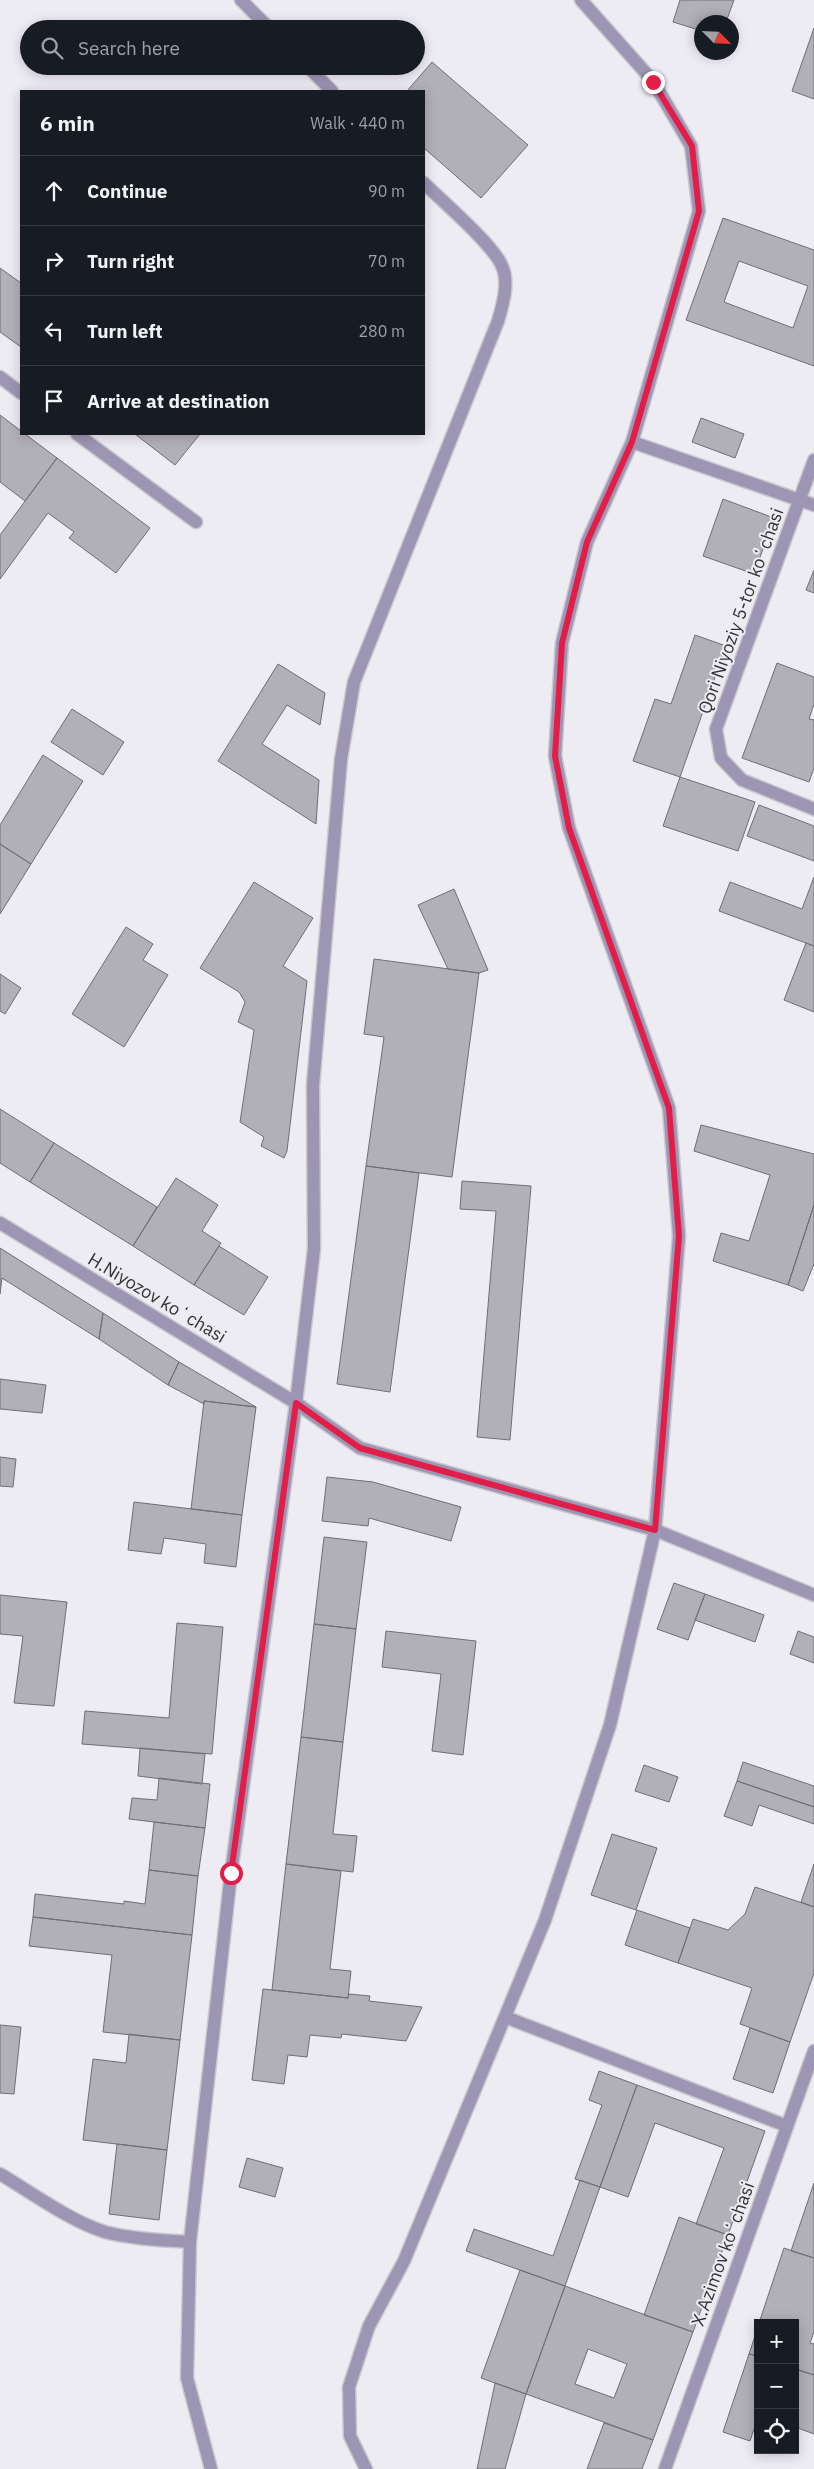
<!DOCTYPE html>
<meta charset="utf-8">
<style>
:root{--surface:#171b24;--page:#242831;--text:#f1f3f6;--muted:#9ea1a6;--line:#363941}
body{margin:0;font-family:"IBM Plex Sans",sans-serif;background:var(--page);color:var(--text)}
.controls{position:absolute;right:15px;bottom:15px;display:grid;overflow:hidden;border-radius:0px;box-shadow:0 2px 12px #0003}
.controls button{width:45px;height:45px;display:grid;place-items:center;padding:0;border:0;border-bottom:1px solid var(--line);background:var(--surface);color:var(--text);font:25px sans-serif}
.compass{position:absolute;left:694px;top:15px;width:45px;height:45px;border-radius:50%;background:var(--surface);box-shadow:0 2px 12px #0003;rotate:114deg}
.stop{position:absolute;width:15px;height:15px;margin:-11px;border:4px solid #e11d48;border-radius:50%;background:#fff}
.stop.end{background:#e11d48;border-color:#fff;box-shadow:0 1px 5px #0008}
.list{margin:0;padding:0;list-style:none}
h2{display:flex;justify-content:space-between;align-items:center;height:65px;margin:0;padding:0 20px;font-size:21px}
h2 small{font-size:16px;font-weight:400;color:var(--muted)}
.list li{display:grid;grid-template-columns:32px 1fr auto;gap:15px;align-items:center;box-sizing:border-box;height:70px;padding:0 20px;border-top:1px solid var(--line)}
.list b{display:block;font-size:19px;white-space:nowrap}
.list em{font-size:16px;font-style:normal;color:var(--muted)}
.icon{flex:none;width:28px;height:28px;fill:none;stroke:currentColor;stroke-width:2;stroke-linecap:round;stroke-linejoin:round}
.map{position:relative;flex:none;width:814px;height:2469px;overflow:hidden}
.search{position:absolute;background:var(--surface);box-shadow:0 2px 12px #0003;left:20px;top:20px;width:405px;height:55px;display:flex;align-items:center;gap:12px;box-sizing:border-box;padding:0 18px;border-radius:28px;color:var(--muted);font-size:19px}
.panel{position:absolute;background:var(--surface);box-shadow:0 2px 12px #0003;left:20px;top:90px;width:405px;height:345px;border-radius:0px}
.map>svg:first-child{display:block}
.building{fill:#b2b0b7;stroke:#6f6e74;fill-rule:evenodd}
.lines{fill:none;stroke-linecap:round;stroke-linejoin:round}
.minor-casing{stroke:#c9c7cd;stroke-width:15}
.minor{stroke:#9c95b3;stroke-width:12}
.route{stroke:#e11d48;stroke-width:6}
.labels{text-anchor:middle;stroke-width:4;stroke-linejoin:round;paint-order:stroke}
.street-label{font-size:18px;fill:#333335;stroke:#eeecf3}
</style>
<div class="map">
<svg width="814" height="2469" viewBox="0 0 814 2469">
<rect width="100%" height="100%" fill="#eeecf3"/>
<path class="building" d="M680,0H734L726,22H702V31L673,22Z
M814,28V99L792,91Z
M432,62L528,145L481,198L424,148V91H407Z
M723,218L814,250V366L686,320ZM739,261L808,286L793,328L724,302Z
M0,268L21,283V347L0,332Z
M0,415L21,431V434H25L57,458L25,501L0,482Z
M701,418L744,434L735,458L692,442Z
M135,434H200L175,465Z
M57,458L150,528L116,573L69,538L74,532L48,513L0,579V535Z
M723,499L774,518L754,574L703,556Z
M814,570V593L806,590Z
M695,635L726,646L680,777L633,761L655,699L671,704Z
M777,663L814,677V704L809,719L814,720V768L809,782L742,758Z
M278,664L325,693L320,725L287,705L262,744L319,780L316,824L218,761Z
M72,709L124,742L103,775L51,742Z
M43,755L83,781L31,864L0,844V825Z
M680,777L755,802L738,851L663,826Z
M759,805L814,826V861L747,836Z
M0,844L31,864L0,914Z
M814,877V946L719,911L730,882L802,909Z
M254,882L313,918L283,966L307,981L287,1151L284,1158L261,1146L264,1137L240,1122L254,1030L238,1022L245,1002L239,992L200,968Z
M454,889L488,970L479,973L448,969L418,905Z
M126,927L153,944L143,960L168,975L124,1047L72,1014Z
M806,943L814,946V1012L784,1000Z
M374,959L479,973L452,1177L366,1166L384,1037L364,1034Z
M0,974L21,988L5,1014L0,1011Z
M0,1109L54,1143L30,1182L0,1163Z
M701,1125L814,1154V1205L788,1285L713,1261L721,1233L749,1241L770,1175L694,1151Z
M54,1143L157,1207L133,1246L30,1182Z
M366,1166L419,1173L390,1392L337,1384Z
M176,1178L218,1205L202,1231L221,1243L194,1285L133,1246Z
M462,1181L531,1186L510,1440L477,1437L496,1211L460,1209Z
M814,1205V1264L803,1291L788,1285Z
M219,1246L268,1277L244,1315L194,1285Z
M0,1248L103,1313L99,1339L2,1278L0,1294Z
M103,1313L179,1362L168,1385L99,1339Z
M179,1362L256,1407L204,1401V1404L168,1385Z
M0,1379L46,1385L42,1413L0,1409Z
M204,1401L256,1407L242,1515L191,1509Z
M0,1457L16,1459L13,1487L0,1486Z
M327,1477L373,1482L461,1507L451,1541L369,1518L368,1526L322,1521Z
M134,1502L242,1515L236,1567L204,1563L206,1544L164,1538L161,1554L128,1550Z
M324,1537L367,1542L356,1629L314,1624Z
M674,1583L705,1594L688,1640L657,1629Z
M705,1594L764,1615L755,1642L695,1620Z
M0,1595L67,1602L54,1706L14,1703L23,1636L0,1634Z
M177,1623L223,1627L212,1754L82,1744L85,1711L169,1718Z
M314,1624L356,1629L343,1742L301,1737Z
M386,1631L476,1641L463,1755L432,1751L441,1674L382,1667Z
M798,1631L814,1637V1663L790,1654Z
M301,1737L343,1742L333,1834L357,1836L353,1872L286,1864Z
M140,1748L205,1754L202,1784L138,1776Z
M743,1762L814,1786V1807L737,1781Z
M644,1765L678,1777L669,1802L635,1791Z
M159,1778L210,1784L205,1828L129,1819L132,1798L157,1800Z
M737,1781L814,1807V1824L759,1805L752,1826L724,1816Z
M154,1822L205,1828L198,1876L149,1870Z
M612,1834L657,1848L636,1910L591,1895Z
M286,1864L341,1871L330,1969L351,1971L348,1998L272,1990Z
M814,1864V1907L801,1902Z
M149,1870L198,1876L192,1935L33,1917L35,1894L124,1904V1901L145,1904Z
M755,1887L814,1907V1973L790,2042L740,2024L752,1988L678,1963L693,1919L728,1930L745,1914Z
M637,1910L690,1928L678,1963L625,1945Z
M33,1917L192,1935L180,2040L103,2032L112,1955L29,1946Z
M263,1989L348,1998L349,1994L370,1996L369,2001L422,2007L406,2041L342,2034L341,2038L310,2035L307,2057L288,2055L284,2084L252,2080Z
M0,2025L21,2027L14,2094L0,2093Z
M750,2028L790,2042L773,2093L733,2079Z
M129,2034L180,2040L167,2150L83,2140L93,2059L126,2063Z
M599,2071L637,2085L600,2187L575,2179L602,2105L589,2100Z
M637,2085L765,2131L728,2235L696,2224L724,2148L655,2123L628,2197L600,2187Z
M117,2144L167,2150L159,2220L109,2214Z
M247,2158L283,2168L275,2197L239,2187Z
M580,2180L600,2187L565,2286L466,2251L474,2229L553,2256Z
M814,2183V2258L791,2251Z
M679,2217L728,2235L693,2332L644,2315Z
M784,2248L814,2258V2332L810,2343L814,2344V2375L795,2369V2323H759Z
M520,2270L565,2286L526,2394L481,2378Z
M565,2286L693,2332L653,2440L526,2394ZM588,2349L627,2364L614,2398L575,2384Z
M758,2327V2356L749,2354Z
M749,2354L758,2356V2417L750,2441L723,2432Z
M795,2369L814,2375V2434L795,2427Z
M495,2383L526,2394L505,2469H477Z
M604,2423L653,2440L642,2469H587Z"/>
<g class="lines">
<defs>
<path id="minor" d="M241,0L270,29
M307,66L332,91
M424,183C443,202 491,243 501,264C510,281 503,304 498,321L354,682L341,759L313,1085L314,1249L296,1403L360,1448L655,1530L814,1595
M0,377L21,393
M77,434L196,522
M632,442L814,505
M814,460L716,729L721,758L742,780L814,809
M0,1223L296,1403L231,1873L190,2242L187,2378L211,2469
M505,2017L787,2126
M0,2174C32,2193 70,2221 105,2232C132,2239 162,2240 190,2242
M366,2469L350,2436L349,2387L369,2326L404,2261L545,1920L610,1725L655,1530L679,1236L669,1108L569,828L555,756L562,643L587,542L632,442L699,211L691,146L653,81L581,0
M665,2469L814,2051"/>
</defs>
<use href="#minor" class="minor-casing"/>
<use href="#minor" class="minor"/>
</g>
<g class="lines">
<path class="route" d="M231,1873L296,1403L360,1448L655,1530L679,1236L669,1108L569,828L555,756L562,643L587,542L632,442L699,211L692,146L653,82"/>
</g>
<g class="labels">
<g class="street-label">
<text transform="translate(741 611) rotate(-70)" y="6">Qori Niyoziy 5-tor koʻchasi</text>
<text transform="translate(157 1298) rotate(31)" y="6">H.Niyozov koʻchasi</text>
<text transform="translate(723 2254) rotate(-70)" y="6">X.Azimov koʻchasi</text>
</g>
</g>
</svg>
<div class="controls">
<button>+</button>
<button>−</button>
<button><svg class="icon" aria-label="locate" viewBox="0 0 24 24"><circle cx="12" cy="12" r="6"/><path d="M12 2v4M12 18v4M2 12h4M18 12h4"/></svg></button>
</div>
<svg class="compass" viewBox="-18 -18 36 36"><path d="M0-13l5 13h-10z" fill="#e53935"/><path d="M0 13l5-13h-10z" fill="#9ea1a6"/></svg>
<div class="stop" style="left:231px;top:1873px"></div>
<div class="stop end" style="left:653px;top:82px"></div>
<div class="search"><svg class="icon" aria-label="search" viewBox="0 0 24 24"><circle cx="10" cy="10" r="6"/><path d="M15 15l6 6"/></svg>Search here</div>
<section class="panel">
<h2>6 min<small>Walk · 440 m</small></h2>
<ul class="list">
<li><svg class="icon" aria-label="ahead" viewBox="0 0 24 24"><path d="M12 20V5M6 11l6-6 6 6"/></svg><div><b>Continue</b></div><em>90 m</em></li>
<li><svg class="icon" aria-label="right" viewBox="0 0 24 24"><path d="M7 20v-9h11M14 6l5 5-5 5"/></svg><div><b>Turn right</b></div><em>70 m</em></li>
<li><svg class="icon" aria-label="left" viewBox="0 0 24 24"><path d="M17 20v-9H6M10 6l-5 5 5 5"/></svg><div><b>Turn left</b></div><em>280 m</em></li>
<li><svg class="icon" aria-label="arrive" viewBox="0 0 24 24"><path d="M6 21V4h12l-3 4 3 4H6"/></svg><div><b>Arrive at destination</b></div></li>
</ul>
</section>
</div>
